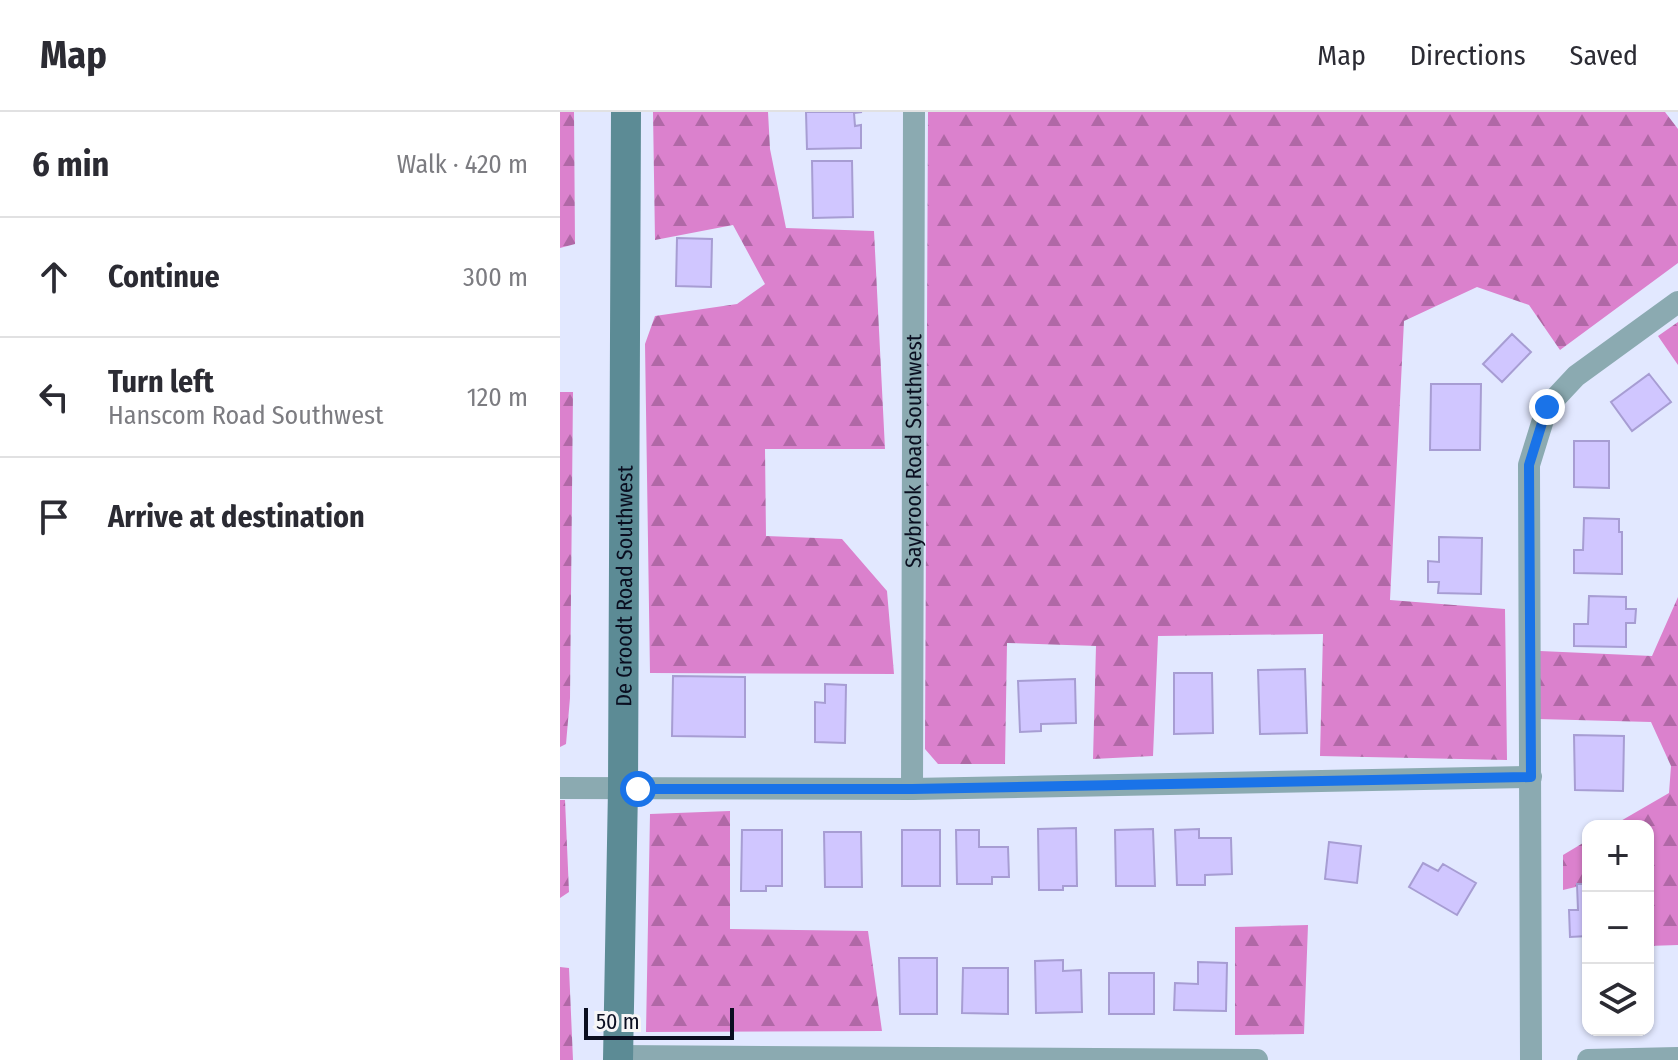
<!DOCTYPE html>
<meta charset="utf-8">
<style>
:root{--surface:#fff;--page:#f2f2f3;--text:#2b2b33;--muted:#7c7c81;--line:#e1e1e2}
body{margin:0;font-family:"Fira Sans Condensed",sans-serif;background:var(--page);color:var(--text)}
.controls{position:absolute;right:24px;bottom:24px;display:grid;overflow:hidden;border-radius:16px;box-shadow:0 2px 6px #0004}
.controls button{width:72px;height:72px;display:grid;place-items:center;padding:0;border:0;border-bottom:2px solid var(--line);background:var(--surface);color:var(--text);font:40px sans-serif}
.scale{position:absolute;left:24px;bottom:20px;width:150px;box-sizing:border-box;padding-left:8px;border:4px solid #0a0e20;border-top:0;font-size:22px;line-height:28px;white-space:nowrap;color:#0a0e20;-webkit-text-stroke:6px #f6f6f6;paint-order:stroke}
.stop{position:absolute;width:24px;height:24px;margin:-18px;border:6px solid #1a73e8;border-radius:50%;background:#fff}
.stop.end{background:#1a73e8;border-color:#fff;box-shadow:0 2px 8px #0008}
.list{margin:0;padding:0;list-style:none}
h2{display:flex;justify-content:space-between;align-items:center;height:104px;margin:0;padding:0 32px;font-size:34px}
h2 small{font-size:26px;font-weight:400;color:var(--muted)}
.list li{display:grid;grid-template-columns:52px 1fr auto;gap:24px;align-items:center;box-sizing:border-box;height:120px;padding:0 32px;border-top:2px solid var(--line)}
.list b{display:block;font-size:30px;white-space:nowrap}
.list p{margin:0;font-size:26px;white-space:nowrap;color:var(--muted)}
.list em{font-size:26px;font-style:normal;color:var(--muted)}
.icon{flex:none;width:44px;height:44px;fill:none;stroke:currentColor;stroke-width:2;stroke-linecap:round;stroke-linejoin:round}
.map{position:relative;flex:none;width:1118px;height:948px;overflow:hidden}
header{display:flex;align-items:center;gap:48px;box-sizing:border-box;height:112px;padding:0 40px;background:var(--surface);border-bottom:2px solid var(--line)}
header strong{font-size:38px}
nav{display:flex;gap:44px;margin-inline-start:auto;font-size:28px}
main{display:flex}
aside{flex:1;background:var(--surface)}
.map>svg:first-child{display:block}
.forest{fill:url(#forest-firs)}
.building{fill:#d0c6ff;stroke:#a79dd3;stroke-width:2}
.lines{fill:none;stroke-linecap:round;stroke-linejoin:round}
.street{stroke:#8baab1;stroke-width:22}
.secondary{stroke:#5c8b95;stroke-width:30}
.route{stroke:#1a73e8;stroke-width:10}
.labels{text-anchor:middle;stroke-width:6;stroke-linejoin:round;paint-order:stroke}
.street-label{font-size:22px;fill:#0a0e20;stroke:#f6f6f6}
</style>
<header>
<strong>Map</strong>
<nav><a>Map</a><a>Directions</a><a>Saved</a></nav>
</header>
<main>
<aside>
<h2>6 min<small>Walk · 420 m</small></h2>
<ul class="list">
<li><svg class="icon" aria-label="ahead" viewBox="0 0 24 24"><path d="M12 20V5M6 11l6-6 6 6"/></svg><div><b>Continue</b></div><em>300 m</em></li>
<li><svg class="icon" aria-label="left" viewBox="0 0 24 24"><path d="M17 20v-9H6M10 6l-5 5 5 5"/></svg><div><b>Turn left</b><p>Hanscom Road Southwest</p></div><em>120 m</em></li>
<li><svg class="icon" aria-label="arrive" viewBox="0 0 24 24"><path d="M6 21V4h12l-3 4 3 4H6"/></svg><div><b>Arrive at destination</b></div></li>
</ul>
</aside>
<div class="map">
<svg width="1118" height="948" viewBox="0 0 1118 948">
<defs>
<pattern id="forest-firs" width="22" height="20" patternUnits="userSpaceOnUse" patternTransform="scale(2)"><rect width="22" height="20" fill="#db81cd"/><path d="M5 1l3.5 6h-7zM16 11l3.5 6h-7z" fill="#b068a6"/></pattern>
</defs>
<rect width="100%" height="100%" fill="#e2e8ff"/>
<path class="forest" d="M0,0H14L15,132L0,136Z
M93,0H208L210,37L226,116L314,119L325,337H205L206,424L282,427L327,479L334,562L90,561L85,232L95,204L177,192L205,172L173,113L95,128Z
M368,0H1105L1118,17V151L1000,238L969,193L917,175L844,209L830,488L945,497L947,648L760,644L763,522L598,524L593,644L533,647L536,534L447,531L445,652H378L365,637Z
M1118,210V253L1098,224Z
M0,280H13L10,586L6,632L0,635Z
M1118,485V833L1088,834V714H1052L1109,681L1111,654L1091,610L978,607L980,539L1092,544Z
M0,688H5L9,780L0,786Z
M170,699V817L308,819L322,919L86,920L90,702Z
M1028,728V772L1003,778V743Z
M748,813L744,922L675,923V815Z
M0,855L9,856L13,948H0Z"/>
<path class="building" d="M246,0H302L294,1L295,14L301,13V36L247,37Z
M252,49H292L293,105L253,106Z
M117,126L152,127L151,175L116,174Z
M952,222L971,240L942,270L923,252Z
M1089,262L1111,290L1072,319L1051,290Z
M871,272H921L920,338H870Z
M1014,329H1049V376L1014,375Z
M1024,406L1059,407V420H1062V462L1014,461V438H1023Z
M879,425L922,426L921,482L878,481L879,470H868V449L879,450Z
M1029,484L1066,485V497H1076L1075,511H1066V535L1014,534V512H1028Z
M745,557L747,621L700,622L698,558Z
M614,561H652L653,621L614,622Z
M113,564L185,565V625L112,624Z
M515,567L516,611L481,612V619L460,620L458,569Z
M265,572L286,573L285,631L255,630V590L265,591Z
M1014,623L1064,624L1063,679L1015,678Z
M516,716L517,774H503V778H479L478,717Z
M593,717L595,774H556L555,718Z
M639,717V726H671L672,762L645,763V773H617L615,718Z
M182,718H222V774H206V779H181Z
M342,718H380V774H342Z
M396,718H419V735H448L449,765H432V772H397Z
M264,720H301L302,775H265Z
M769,730L801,734L797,771L765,767Z
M863,751L878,759L883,752L916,771L897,803L849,775Z
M1017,772H1028V824L1010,825L1009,798H1018Z
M339,846H377V902H340Z
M503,848V859L521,858L522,900L476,901L475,849Z
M638,850L667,851L666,899L614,898L615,871L638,872Z
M403,856H448V902L402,901Z
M549,861H594V902H549Z"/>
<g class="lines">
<g class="street">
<path d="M0,676L352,677L971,665"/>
<path id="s1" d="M352,677L354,0"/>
<path d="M58,944L697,948"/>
<path d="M971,948L969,353L987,295L1016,264L1118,190"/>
<path d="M1028,948L1118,946"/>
</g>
<path class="secondary" id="s2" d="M58,948L63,677L66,0"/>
</g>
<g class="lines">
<path class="route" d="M78,677H352L971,665L969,353L987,295"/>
</g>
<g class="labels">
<g class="street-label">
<text dy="8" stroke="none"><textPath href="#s1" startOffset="338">Saybrook Road Southwest</textPath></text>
<text dy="8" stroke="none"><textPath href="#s2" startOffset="474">De Groodt Road Southwest</textPath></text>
</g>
</g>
</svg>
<div class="controls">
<button>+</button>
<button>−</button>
<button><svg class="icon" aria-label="layers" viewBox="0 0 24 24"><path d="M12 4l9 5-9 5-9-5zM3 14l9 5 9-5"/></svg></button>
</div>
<div class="scale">50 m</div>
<div class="stop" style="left:78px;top:677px"></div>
<div class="stop end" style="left:987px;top:295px"></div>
</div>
</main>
